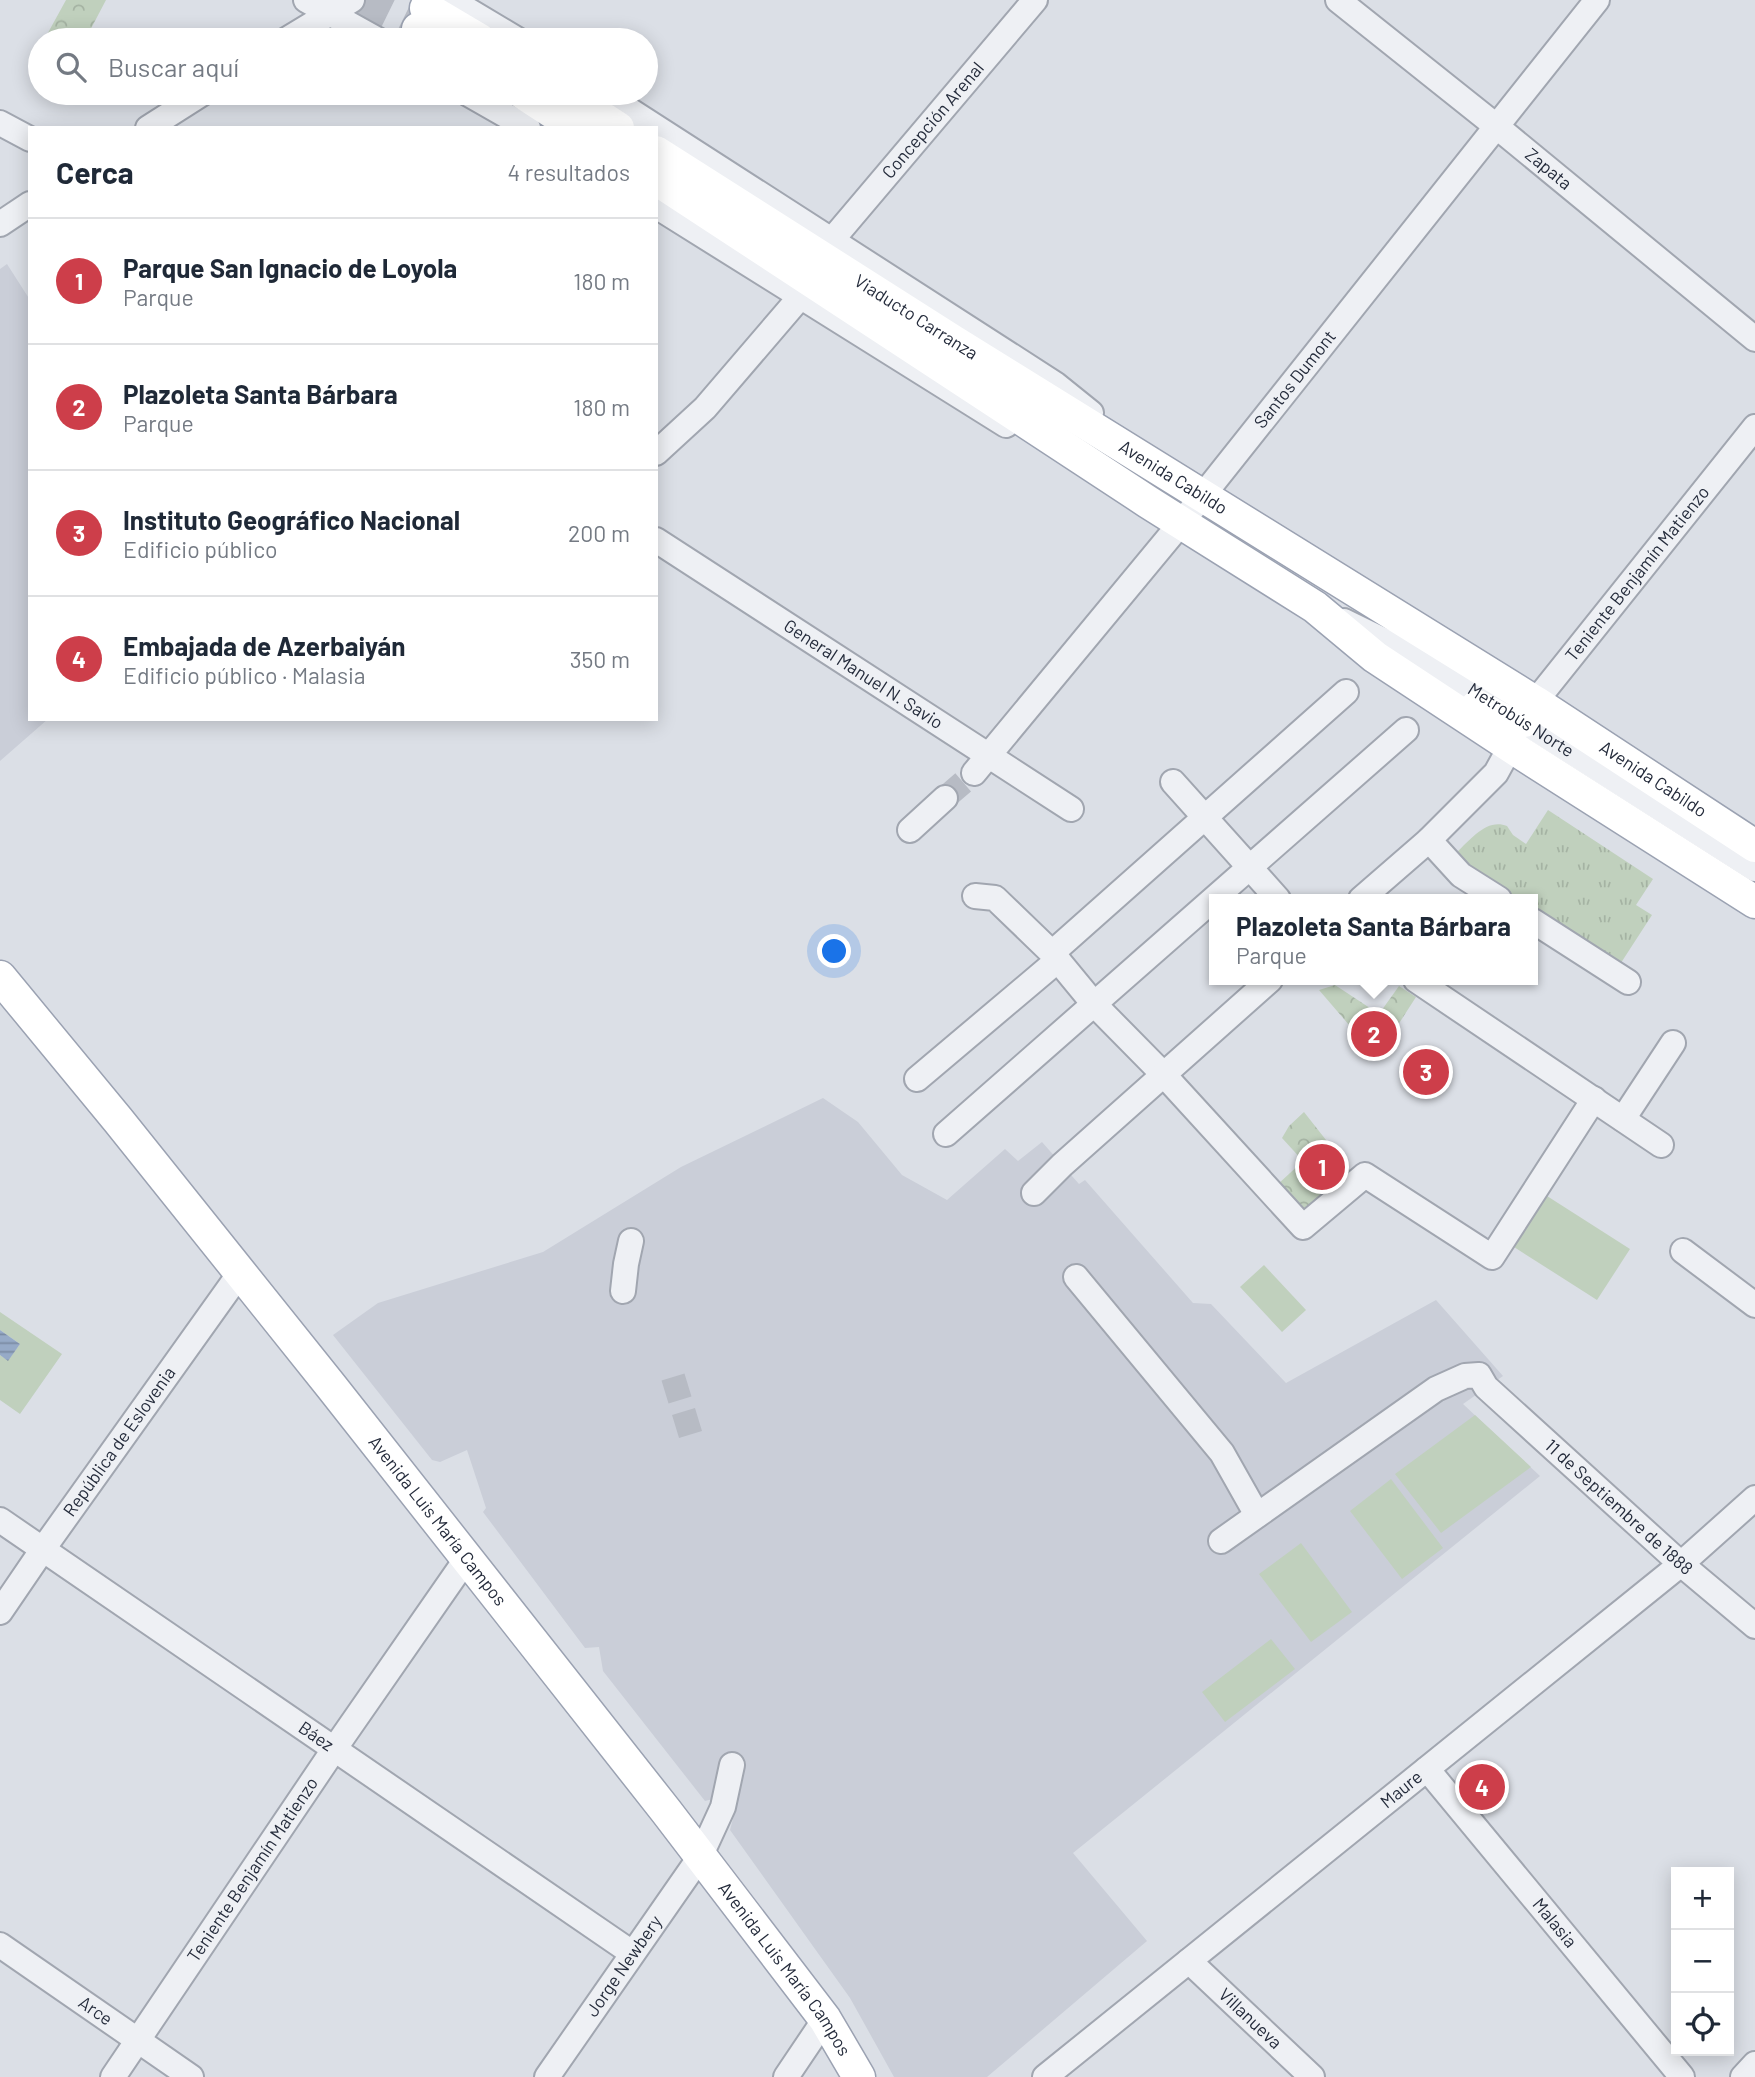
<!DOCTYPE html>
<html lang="es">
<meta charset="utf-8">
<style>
:root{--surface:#fff;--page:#f6f6f7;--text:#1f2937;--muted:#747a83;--line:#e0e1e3;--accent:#cd3e4a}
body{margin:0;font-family:Barlow,sans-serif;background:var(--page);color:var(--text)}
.controls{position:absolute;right:21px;bottom:21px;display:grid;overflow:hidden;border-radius:0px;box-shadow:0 4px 18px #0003}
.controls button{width:63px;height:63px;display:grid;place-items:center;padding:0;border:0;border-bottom:2px solid var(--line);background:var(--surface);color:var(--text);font:35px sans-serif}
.you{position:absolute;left:835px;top:952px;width:24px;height:24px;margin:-18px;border:5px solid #fff;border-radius:50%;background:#1a73e8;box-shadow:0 0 0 10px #1a73e833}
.badge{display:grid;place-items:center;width:46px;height:46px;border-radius:50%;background:var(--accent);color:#fff;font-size:23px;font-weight:700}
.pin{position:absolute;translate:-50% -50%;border:4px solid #fff;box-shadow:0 2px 7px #0006}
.popup{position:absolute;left:1209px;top:894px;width:329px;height:91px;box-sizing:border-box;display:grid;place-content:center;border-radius:0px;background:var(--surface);filter:drop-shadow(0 2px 5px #0005);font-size:23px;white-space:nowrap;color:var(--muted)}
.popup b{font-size:26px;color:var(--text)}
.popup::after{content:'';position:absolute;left:50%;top:100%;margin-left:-14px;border:14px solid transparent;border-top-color:var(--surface)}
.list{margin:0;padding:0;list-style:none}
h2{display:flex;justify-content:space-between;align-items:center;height:91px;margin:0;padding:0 28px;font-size:30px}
h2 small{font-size:23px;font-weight:400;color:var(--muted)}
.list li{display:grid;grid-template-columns:46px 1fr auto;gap:21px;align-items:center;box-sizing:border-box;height:126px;padding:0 28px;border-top:2px solid var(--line)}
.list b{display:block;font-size:26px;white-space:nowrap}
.list p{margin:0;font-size:23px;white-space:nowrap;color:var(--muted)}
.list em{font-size:23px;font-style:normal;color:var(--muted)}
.icon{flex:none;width:38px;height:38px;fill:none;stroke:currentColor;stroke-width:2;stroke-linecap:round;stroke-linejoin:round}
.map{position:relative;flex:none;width:1755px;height:2077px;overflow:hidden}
.search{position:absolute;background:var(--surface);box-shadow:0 4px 18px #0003;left:28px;top:28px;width:630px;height:77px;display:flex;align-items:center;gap:18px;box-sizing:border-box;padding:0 24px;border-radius:38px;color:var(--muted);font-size:26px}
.panel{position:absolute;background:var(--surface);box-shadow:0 4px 18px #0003;left:28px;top:126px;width:630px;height:595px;border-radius:0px}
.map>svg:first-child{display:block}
.built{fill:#caced8}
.grass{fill:url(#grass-tufts)}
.park{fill:url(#park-crowns)}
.garden{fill:#c0d0bd}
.water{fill:url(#water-rules)}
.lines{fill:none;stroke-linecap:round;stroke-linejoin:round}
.minor-tunnel{stroke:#b7bbc4;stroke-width:24;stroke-dasharray:24 12;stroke-linecap:butt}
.major-tunnel{stroke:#b7bbc4;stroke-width:32;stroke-dasharray:32 16;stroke-linecap:butt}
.minor-casing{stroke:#a1a6b0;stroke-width:28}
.major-casing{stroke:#9ba2b2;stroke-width:35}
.minor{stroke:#eef0f4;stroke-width:24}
.major{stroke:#fff;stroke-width:32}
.labels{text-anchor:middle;stroke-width:5;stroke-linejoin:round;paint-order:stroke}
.street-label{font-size:18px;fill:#252c3c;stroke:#ebeef4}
</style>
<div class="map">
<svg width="1755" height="2077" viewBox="0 0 1755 2077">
<defs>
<pattern id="grass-tufts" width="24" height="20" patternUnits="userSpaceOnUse" patternTransform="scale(1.75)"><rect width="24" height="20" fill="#c0d0bd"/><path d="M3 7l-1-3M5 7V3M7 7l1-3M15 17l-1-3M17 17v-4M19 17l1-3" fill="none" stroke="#a5b3a3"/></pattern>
<pattern id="park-crowns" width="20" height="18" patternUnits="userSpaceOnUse" patternTransform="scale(1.75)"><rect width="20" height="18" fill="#c0d0bd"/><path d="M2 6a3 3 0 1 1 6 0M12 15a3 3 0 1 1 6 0" fill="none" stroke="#a5b3a3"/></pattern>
<pattern id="water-rules" width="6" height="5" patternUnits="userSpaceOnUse" patternTransform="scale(1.75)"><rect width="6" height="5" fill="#96aac7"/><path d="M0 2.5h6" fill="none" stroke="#7a8ba3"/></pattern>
</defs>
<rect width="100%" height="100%" fill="#dbdfe6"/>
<path class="built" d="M7,264L30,300V719H48L0,761V269Z
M823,1098L858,1122L902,1175L947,1200L1005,1149L1018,1161L1042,1142L1079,1184L1085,1180L1193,1303L1211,1304L1286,1383L1436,1300L1503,1376L1463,1404L1540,1476L1073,1853L1147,1941L987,2077H894L850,1998L730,1830L734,1815L713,1799L705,1801L603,1671L599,1647L585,1648L483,1512L486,1508L467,1450L440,1462L432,1460L333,1335L378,1303L543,1252L681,1167Z"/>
<path class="grass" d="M1548,810L1653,879L1636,905L1652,915L1617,969L1533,915V899H1510L1458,859L1457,852C1471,839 1487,818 1507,826L1513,835L1526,844Z"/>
<path class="park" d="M66,0H106L85,40H44Z
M1335,985L1379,1014L1399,986L1416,997L1378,1056L1374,1054L1319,990Z
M1304,1112L1352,1173L1304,1215L1277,1185L1303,1161L1282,1138L1289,1126Z"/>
<path class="garden" d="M1547,1196L1630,1249L1597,1300L1514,1247Z
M1264,1265L1306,1310L1282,1332L1240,1287Z
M0,1312L62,1354L20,1414L0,1400V1355L8,1360L20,1344L0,1330Z
M1475,1415L1531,1467L1441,1533L1395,1474Z
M1391,1479L1443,1548L1402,1579L1350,1511Z
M1301,1543L1352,1612L1311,1642L1259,1574Z
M1271,1639L1295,1669L1225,1722L1202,1692Z"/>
<path class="water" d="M0,1330L20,1344L8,1361L0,1355Z"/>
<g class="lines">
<path class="minor-tunnel" d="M945,798L974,773
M673,1377L691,1436"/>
<path class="major-tunnel" d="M359,0L418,29"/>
<defs>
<g id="minor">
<path d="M306,0L378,40"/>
<path d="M451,0L518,40"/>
<path id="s1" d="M1338,0L1496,126L1755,339"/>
<path d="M286,40L352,0"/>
<path d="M467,93L528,128"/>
<path d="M603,93L1055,384L1091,413"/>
<path d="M0,123L30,139"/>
<path d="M148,128L203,93"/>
<path d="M656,206L1006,425"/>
<path d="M0,224L30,204"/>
<path id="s2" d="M831,241L1035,0"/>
<path d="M656,453L705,408L801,296"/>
<path id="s3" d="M656,540L1071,809"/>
<path id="s4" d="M1344,621L1434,665L1755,869"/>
<path id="s5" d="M974,773L1181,523L1597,0"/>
<path d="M1173,782L1278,899"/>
<path d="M910,830L945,798"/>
<path d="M1429,840L1461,875L1499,899"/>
<path d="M975,896L995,898L1052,953L1094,1004L1164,1075L1303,1227L1365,1175L1492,1257L1594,1099"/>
<path id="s6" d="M1361,899L1429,840L1496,773L1535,702L1755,427"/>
<path d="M1533,921L1628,982"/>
<path d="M1052,953L1346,692"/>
<path d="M1416,980L1661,1145"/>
<path d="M917,1079L1058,960"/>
<path d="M1623,1119L1673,1043"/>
<path d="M946,1134L1406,730"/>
<path d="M1034,1193L1062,1165L1270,980"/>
<path d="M1683,1251L1755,1305"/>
<path d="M1076,1277L1222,1453L1257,1515"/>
<path d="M623,1291L626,1264L631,1241"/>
<path id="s7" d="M0,1520L632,1953"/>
<path id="s8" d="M1221,1541L1436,1389L1465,1376L1479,1375L1486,1387L1681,1564L1755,1626"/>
<path id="s9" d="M0,1612L43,1549L240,1273"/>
<path id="s10" d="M1427,1769L1682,2077"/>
<path id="s11" d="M0,1945L191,2077"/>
<path id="s12" d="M1189,1961L1312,2077"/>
<path id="s13" d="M113,2077L335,1748L467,1558"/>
<path id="s14" d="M547,2077L700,1857L723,1807L732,1765"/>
<path d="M786,2077L825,2019"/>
<path id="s15" d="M1045,2077L1681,1564L1755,1498"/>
<path d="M1743,2077L1755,2064"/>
</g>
<g id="major">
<path d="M426,8L480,40"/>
<path d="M418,29L437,40"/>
<path d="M523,93L577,128"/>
<path d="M564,93L618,128"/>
<path id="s16" d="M656,152L953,341L1535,702L1755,846"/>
<path d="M656,179L1148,502L1315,607L1375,657L1510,746L1755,902"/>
<path d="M1477,706L1509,723L1524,721"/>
<path id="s17" d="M0,977L118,1120L331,1386L666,1811L825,2019L859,2077"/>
</g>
</defs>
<use href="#minor" class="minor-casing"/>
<use href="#major" class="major-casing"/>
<use href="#minor" class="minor"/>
<use href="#major" class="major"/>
</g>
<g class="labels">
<g class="street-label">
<text dy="6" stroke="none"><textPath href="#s2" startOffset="158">Concepción Arenal</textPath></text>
<text dy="6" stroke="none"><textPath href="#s1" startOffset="270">Zapata</textPath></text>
<text dy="6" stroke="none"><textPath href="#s16" startOffset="308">Viaducto Carranza</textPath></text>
<text dy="6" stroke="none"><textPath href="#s5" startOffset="508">Santos Dumont</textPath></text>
<text dy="6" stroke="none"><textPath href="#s16" startOffset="611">Avenida Cabildo</textPath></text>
<text dy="6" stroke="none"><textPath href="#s6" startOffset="430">Teniente Benjamín Matienzo</textPath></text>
<text dy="6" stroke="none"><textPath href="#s3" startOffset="247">General Manuel N. Savio</textPath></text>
<text dy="6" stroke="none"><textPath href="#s4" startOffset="203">Metrobús Norte</textPath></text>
<text dy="6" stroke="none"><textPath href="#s16" startOffset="1178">Avenida Cabildo</textPath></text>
<text dy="6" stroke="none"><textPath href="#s9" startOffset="208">República de Eslovenia</textPath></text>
<text dy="6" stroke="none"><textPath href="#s8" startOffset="502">11 de Septiembre de 1888</textPath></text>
<text dy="6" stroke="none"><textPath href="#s17" startOffset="698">Avenida Luis María Campos</textPath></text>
<text dy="6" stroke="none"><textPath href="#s7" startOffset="383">Báez</textPath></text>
<text dy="6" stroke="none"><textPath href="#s15" startOffset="458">Maure</textPath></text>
<text dy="6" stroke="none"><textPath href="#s13" startOffset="250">Teniente Benjamín Matienzo</textPath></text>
<text dy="6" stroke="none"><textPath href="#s10" startOffset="200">Malasia</textPath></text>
<text dy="6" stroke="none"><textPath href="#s14" startOffset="135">Jorge Newbery</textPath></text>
<text dy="6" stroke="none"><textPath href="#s17" startOffset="1265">Avenida Luis María Campos</textPath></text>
<text dy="6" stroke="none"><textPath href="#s11" startOffset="116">Arce</textPath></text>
<text dy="6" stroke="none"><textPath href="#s12" startOffset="84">Villanueva</textPath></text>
</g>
</g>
</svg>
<div class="controls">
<button>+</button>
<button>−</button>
<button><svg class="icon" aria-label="locate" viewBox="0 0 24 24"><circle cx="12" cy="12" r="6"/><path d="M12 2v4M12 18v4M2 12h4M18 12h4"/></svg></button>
</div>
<div class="you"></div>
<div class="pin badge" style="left:1322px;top:1167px">1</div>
<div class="pin badge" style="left:1374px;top:1034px">2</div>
<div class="popup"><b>Plazoleta Santa Bárbara</b>Parque</div>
<div class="pin badge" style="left:1426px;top:1072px">3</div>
<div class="pin badge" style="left:1482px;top:1787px">4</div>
<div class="search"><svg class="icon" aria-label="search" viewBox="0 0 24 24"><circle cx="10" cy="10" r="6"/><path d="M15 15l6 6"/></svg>Buscar aquí</div>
<section class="panel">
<h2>Cerca<small>4 resultados</small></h2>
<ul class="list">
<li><span class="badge">1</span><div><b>Parque San Ignacio de Loyola</b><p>Parque</p></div><em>180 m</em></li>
<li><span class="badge">2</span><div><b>Plazoleta Santa Bárbara</b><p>Parque</p></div><em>180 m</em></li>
<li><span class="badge">3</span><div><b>Instituto Geográfico Nacional</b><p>Edificio público</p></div><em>200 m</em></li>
<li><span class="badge">4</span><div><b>Embajada de Azerbaiyán</b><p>Edificio público · Malasia</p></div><em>350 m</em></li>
</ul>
</section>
</div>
